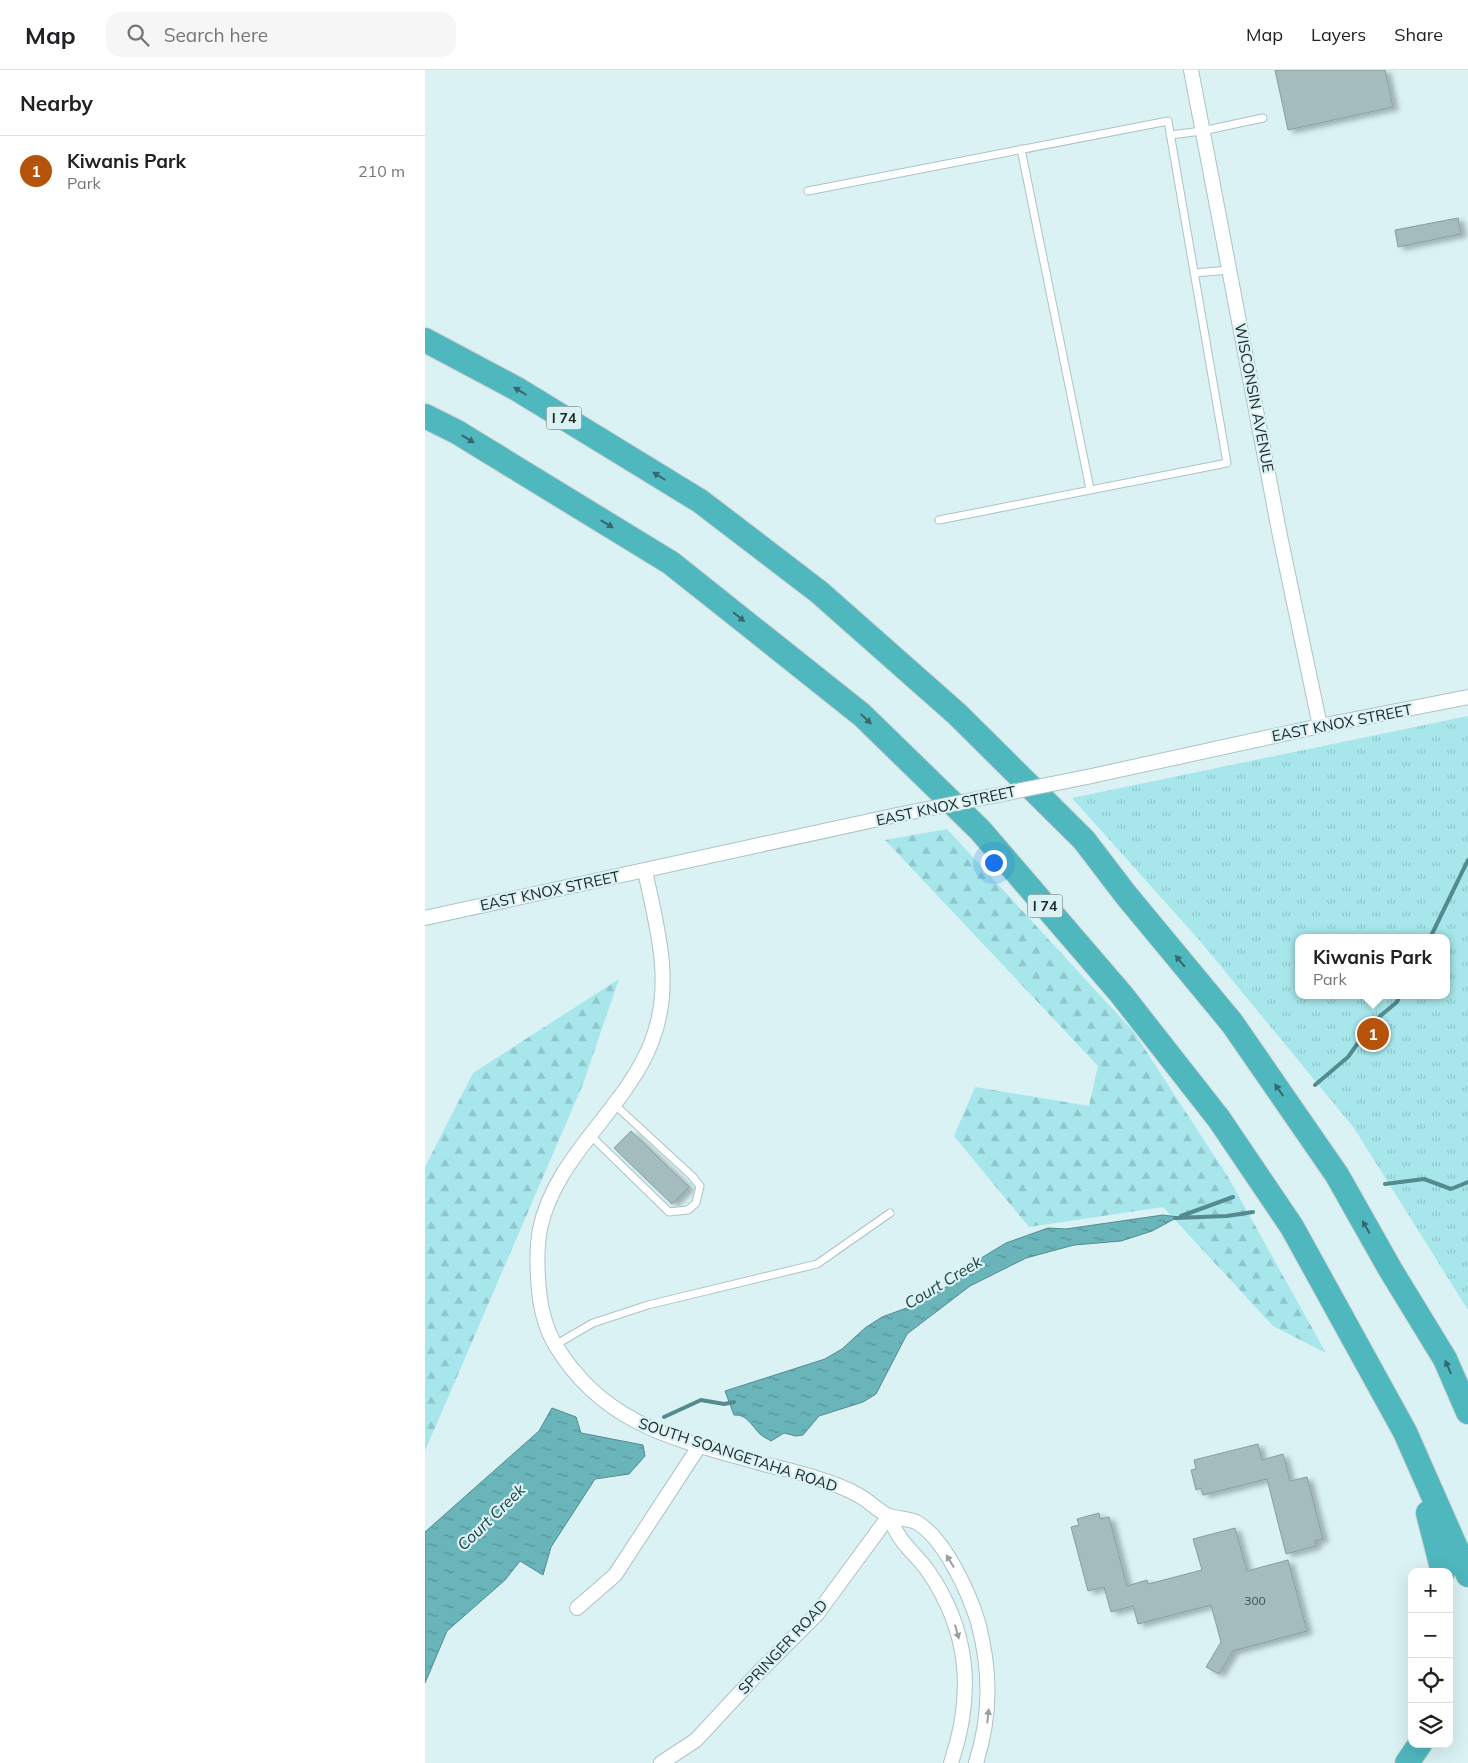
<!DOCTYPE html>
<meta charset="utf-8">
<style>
:root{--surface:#fff;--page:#f6f6f6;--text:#202124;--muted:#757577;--line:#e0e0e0;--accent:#b45309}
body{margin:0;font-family:Mulish,sans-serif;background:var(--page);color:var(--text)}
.controls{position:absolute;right:15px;bottom:15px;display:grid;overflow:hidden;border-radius:10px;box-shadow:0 5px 20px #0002}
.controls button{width:45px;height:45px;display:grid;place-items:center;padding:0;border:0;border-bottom:1px solid var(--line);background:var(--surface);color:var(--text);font:25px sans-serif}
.you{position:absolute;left:568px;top:792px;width:18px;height:18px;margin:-12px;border:4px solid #fff;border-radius:50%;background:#1a73e8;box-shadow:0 0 0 8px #1a73e833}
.badge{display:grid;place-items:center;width:32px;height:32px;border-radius:50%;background:var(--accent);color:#fff;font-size:16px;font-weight:700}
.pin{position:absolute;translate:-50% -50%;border:2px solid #fff;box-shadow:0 1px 5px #0006}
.popup{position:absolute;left:870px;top:864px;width:155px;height:65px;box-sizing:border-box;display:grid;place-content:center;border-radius:10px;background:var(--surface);filter:drop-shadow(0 1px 4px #0005);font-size:16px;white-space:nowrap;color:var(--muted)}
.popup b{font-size:19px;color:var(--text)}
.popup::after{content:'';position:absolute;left:50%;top:100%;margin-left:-10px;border:10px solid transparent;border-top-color:var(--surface)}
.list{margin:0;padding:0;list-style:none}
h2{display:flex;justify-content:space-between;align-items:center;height:65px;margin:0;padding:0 20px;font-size:21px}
h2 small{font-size:16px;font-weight:400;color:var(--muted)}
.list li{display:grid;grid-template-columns:32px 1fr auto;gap:15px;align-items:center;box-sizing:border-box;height:70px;padding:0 20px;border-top:1px solid var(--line)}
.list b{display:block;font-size:19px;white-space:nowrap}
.list p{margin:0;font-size:16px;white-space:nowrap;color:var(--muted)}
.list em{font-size:16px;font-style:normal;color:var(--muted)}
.icon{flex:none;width:28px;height:28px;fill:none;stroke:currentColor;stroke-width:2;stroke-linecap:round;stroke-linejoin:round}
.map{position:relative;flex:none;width:1043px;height:1693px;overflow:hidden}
header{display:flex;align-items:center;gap:30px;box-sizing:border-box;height:70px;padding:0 25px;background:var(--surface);border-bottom:1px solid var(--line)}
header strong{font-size:24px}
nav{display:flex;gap:28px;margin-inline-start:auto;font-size:18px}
.search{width:350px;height:45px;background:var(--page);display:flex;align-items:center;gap:12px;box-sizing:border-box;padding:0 18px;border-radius:15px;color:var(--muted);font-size:19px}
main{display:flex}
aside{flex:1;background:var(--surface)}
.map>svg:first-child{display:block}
.forest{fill:url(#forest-firs)}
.park{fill:url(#park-tufts);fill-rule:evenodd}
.water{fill:url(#water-ripples);stroke:#538b8f}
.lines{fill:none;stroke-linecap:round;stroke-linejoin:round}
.stream{stroke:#538b8f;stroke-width:4}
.building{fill:#a4bcbd;stroke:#879e9f;filter:url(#shadow)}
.service-casing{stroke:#acc3c5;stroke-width:9}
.minor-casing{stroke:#acc3c5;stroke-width:16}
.motorway-casing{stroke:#ced0d0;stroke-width:26}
.service{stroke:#fff;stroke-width:7}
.minor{stroke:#fff;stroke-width:14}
.motorway{stroke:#4fb7be;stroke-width:24}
.minor-bridge-casing{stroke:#acc3c5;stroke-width:16;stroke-linecap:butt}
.minor-bridge{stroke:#fff;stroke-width:14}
.oneway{fill:#35696d}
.oneway2{fill:#9b9f9f}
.labels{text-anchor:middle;stroke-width:4.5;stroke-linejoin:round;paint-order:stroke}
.number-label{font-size:12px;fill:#414e4f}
.shield{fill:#daf2f4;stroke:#586667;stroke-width:1}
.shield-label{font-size:14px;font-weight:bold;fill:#202a2a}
.street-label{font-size:15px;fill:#202a2a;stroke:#daf2f4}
.water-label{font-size:16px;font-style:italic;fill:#1c4143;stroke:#daf2f4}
</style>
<header>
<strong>Map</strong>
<div class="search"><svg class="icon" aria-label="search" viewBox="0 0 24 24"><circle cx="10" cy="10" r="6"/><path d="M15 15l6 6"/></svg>Search here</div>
<nav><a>Map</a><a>Layers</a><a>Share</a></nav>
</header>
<main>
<aside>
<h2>Nearby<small></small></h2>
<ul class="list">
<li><span class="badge">1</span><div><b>Kiwanis Park</b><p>Park</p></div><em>210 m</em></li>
</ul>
</aside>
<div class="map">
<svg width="1043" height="1693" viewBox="0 0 1043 1693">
<defs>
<pattern id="forest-firs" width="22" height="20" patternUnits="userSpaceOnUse" patternTransform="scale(1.25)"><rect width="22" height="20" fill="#a7e7ec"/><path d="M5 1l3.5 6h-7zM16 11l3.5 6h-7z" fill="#8fc6cb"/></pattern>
<pattern id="park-tufts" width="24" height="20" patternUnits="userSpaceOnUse" patternTransform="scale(1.25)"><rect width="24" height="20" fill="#a7e7ec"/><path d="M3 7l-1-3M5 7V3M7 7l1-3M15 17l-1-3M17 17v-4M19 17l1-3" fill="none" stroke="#8fc6cb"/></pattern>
<pattern id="water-ripples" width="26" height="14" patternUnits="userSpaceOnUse" patternTransform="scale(1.25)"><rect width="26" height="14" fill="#69b5ba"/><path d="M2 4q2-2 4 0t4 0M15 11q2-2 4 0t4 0" fill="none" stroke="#569397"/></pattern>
<filter id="shadow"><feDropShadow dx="5.5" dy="3" stdDeviation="2.5" flood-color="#0004"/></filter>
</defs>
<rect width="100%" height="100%" fill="#daf2f4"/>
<path class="forest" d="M522,759L708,961L803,1107L901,1283L848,1256L738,1137L604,1157L529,1066L550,1017L664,1036L673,996L460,770Z
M194,909L158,1014L0,1381V1097L48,1003Z"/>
<path class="park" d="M1043,646V1240L929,1058L775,871L647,728ZM874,868H1022V925H874Z"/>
<path class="water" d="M738,1145L753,1147L727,1161L696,1171L649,1175L601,1188L545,1216L482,1264L451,1324L438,1332L394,1346L378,1365L371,1366L359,1363L346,1371C343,1369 338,1367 335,1364C327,1356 322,1344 309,1345L300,1321L400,1289L417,1279L440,1258L457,1247L487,1236L523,1216L553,1190L581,1173L623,1158L641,1159Z
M127,1338L151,1347L156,1363L218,1375L220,1386L204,1404L170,1409L126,1477L118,1505L95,1491L80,1510L22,1561L0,1613V1462L114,1361Z"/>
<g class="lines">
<path class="stream" d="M1005,868L1043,790
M890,1015L923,987L948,952L972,932L975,925
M960,1114L999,1109L1026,1119L1043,1112
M756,1146L808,1127
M750,1148L802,1146L828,1142
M239,1347L276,1330L299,1334L309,1332"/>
</g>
<path class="building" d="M850,0H960L968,37L863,60Z
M1033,148L1036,164L973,177L970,160Z
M206,1061L264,1117L247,1134L189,1078Z
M833,1374L837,1390L858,1384L865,1411L882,1407L898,1469L890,1471L891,1476L861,1484L842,1409L778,1425L776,1418L771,1420L766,1400L771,1399L769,1390Z
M674,1443L675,1449L684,1447L702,1516L722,1510L723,1514L777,1500L768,1469L810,1458L822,1501L863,1490L882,1561L808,1581L794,1604L781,1597L796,1572L786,1535L713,1554L708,1536L686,1542L679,1517L663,1521L646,1457L654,1455L652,1449Z"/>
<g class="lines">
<defs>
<path id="service" d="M745,65L777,61L838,48
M596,79L665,419
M383,121L743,51L802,393L514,450
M769,203L805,200
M166,1066L244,1142L263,1140L271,1133L275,1116L267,1106L190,1035
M130,1275L168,1253L223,1235L392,1194L465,1143"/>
<path id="minor" d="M766,0L855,466L895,656
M662,707L895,656L1043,627
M220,801C232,858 249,913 227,971C201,1039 130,1086 115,1159C112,1175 112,1191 113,1207C114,1231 118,1255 131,1276C181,1358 256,1370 342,1395C360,1399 378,1403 394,1409C407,1413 421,1418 433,1425C443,1430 452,1440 462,1445C471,1449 483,1448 491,1452C519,1467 544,1523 553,1552C566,1601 566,1645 551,1693
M0,848L472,745
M464,1446C467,1453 470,1460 474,1466C482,1479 495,1489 503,1501C545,1562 549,1625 526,1693
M152,1538L190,1505L275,1375
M236,1693L271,1670L335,1601L392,1544L464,1446"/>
<path id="motorway" d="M0,270L92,319L275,431L394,522L532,644L659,770L701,825L807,953L912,1105L965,1199L1020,1289L1043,1342
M0,346L32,362L246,493L437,645L555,760L696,924L794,1049L867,1157L980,1362L1043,1505
M1003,1443L1018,1502
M982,1693L995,1674"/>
</defs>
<use href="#service" class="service-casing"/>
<use href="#minor" class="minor-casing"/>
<use href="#motorway" class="motorway-casing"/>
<use href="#service" class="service"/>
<use href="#minor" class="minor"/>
<use href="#motorway" class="motorway"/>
<defs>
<path id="minor-bridge" d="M472,745L662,707"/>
</defs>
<use href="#minor-bridge" class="minor-bridge-casing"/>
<use href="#minor-bridge" class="minor-bridge"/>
</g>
<defs><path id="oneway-solid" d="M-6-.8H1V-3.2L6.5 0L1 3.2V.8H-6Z" transform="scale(1.25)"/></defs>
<g class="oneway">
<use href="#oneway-solid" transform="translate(95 321) rotate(-149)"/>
<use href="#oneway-solid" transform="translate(43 369) rotate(31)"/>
<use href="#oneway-solid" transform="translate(234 406) rotate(-148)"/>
<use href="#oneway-solid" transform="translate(182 454) rotate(31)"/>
<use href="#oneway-solid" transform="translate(314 547) rotate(39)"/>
<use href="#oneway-solid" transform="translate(441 649) rotate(43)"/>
<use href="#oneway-solid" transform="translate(755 891) rotate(-130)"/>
<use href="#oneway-solid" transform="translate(854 1020) rotate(-125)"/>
<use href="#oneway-solid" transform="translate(941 1157) rotate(-119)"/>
<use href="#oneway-solid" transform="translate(1023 1297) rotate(-114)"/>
</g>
<g class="oneway2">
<use href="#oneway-solid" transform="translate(525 1491) rotate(-122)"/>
<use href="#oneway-solid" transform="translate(532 1562) rotate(74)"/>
<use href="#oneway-solid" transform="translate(563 1646) rotate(-84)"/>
</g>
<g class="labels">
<g class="number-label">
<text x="830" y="1535">300</text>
</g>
<g class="shield">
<rect x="121.5" y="336.5" width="35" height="23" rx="4"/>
<rect x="602.5" y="824.5" width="35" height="23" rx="4"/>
</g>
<g class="shield-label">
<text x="139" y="353">I 74</text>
<text x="620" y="841">I 74</text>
</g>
<g class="street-label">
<text transform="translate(829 328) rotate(79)" y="5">WISCONSIN AVENUE</text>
<text transform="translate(917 653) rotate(-11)" y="5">EAST KNOX STREET</text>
<text transform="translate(521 736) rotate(-12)" y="5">EAST KNOX STREET</text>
<text transform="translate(125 821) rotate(-12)" y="5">EAST KNOX STREET</text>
<text transform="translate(313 1385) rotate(18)" y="5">SOUTH SOANGETAHA ROAD</text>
<text transform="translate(358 1577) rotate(-47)" y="5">SPRINGER ROAD</text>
</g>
<g class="water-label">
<text transform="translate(518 1212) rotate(-31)" y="6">Court Creek</text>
<text transform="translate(66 1447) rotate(-44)" y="6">Court Creek</text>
</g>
</g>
</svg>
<div class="controls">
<button>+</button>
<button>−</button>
<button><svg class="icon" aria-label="locate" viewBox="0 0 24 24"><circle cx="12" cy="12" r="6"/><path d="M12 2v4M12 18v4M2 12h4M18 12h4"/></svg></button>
<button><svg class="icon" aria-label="layers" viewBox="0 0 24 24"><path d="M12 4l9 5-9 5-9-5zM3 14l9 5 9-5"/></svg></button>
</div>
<div class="you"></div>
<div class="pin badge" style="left:948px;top:964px">1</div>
<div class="popup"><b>Kiwanis Park</b>Park</div>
</div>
</main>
